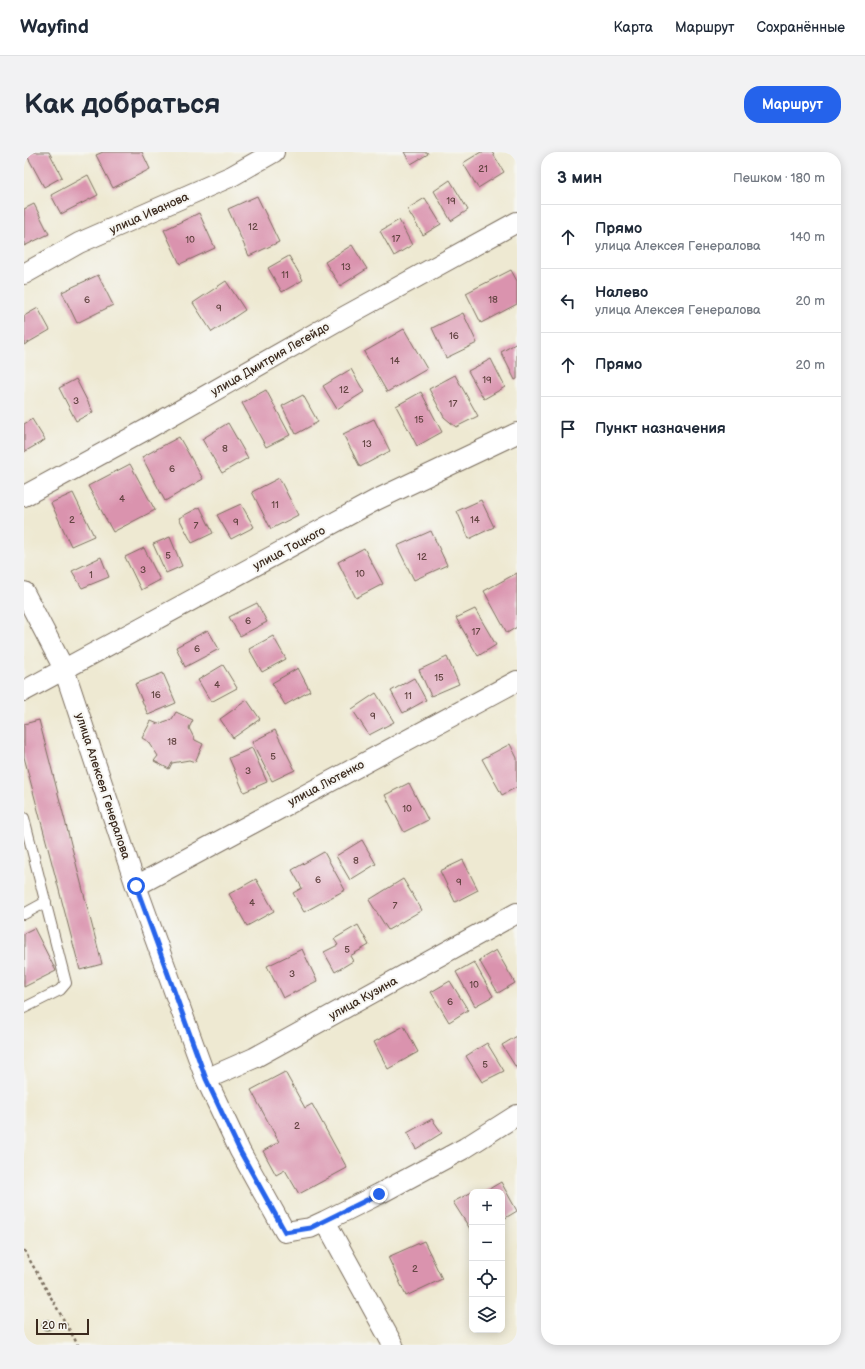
<!DOCTYPE html>
<html lang="ru">
<meta charset="utf-8">
<style>
:root{--surface:#fff;--page:#f2f2f3;--text:#1f2937;--muted:#747a83;--line:#e0e1e3;--accent:#2563eb}
body{margin:0;font-family:"Balsamiq Sans",sans-serif;background:var(--page);color:var(--text)}
.controls{position:absolute;right:12px;bottom:12px;display:grid;overflow:hidden;border-radius:8px;box-shadow:0 2px 10px #0003}
.controls button{width:36px;height:36px;display:grid;place-items:center;padding:0;border:0;border-bottom:1px solid var(--line);background:var(--surface);color:var(--text);font:20px sans-serif}
.scale{position:absolute;left:12px;bottom:10px;width:53px;box-sizing:border-box;padding-left:4px;border:2px solid #3b2a1e;border-top:0;font-size:11px;line-height:14px;white-space:nowrap;color:#3b2a1e;-webkit-text-stroke:3px #f6f6f2;paint-order:stroke}
.stop{position:absolute;width:12px;height:12px;margin:-9px;border:3px solid #2563eb;border-radius:50%;background:#fff}
.stop.end{background:#2563eb;border-color:#fff;box-shadow:0 1px 4px #0008}
.list{margin:0;padding:0;list-style:none}
h2{display:flex;justify-content:space-between;align-items:center;height:52px;margin:0;padding:0 16px;font-size:17px}
h2 small{font-size:13px;font-weight:400;color:var(--muted)}
.list li{display:grid;grid-template-columns:26px 1fr auto;gap:12px;align-items:center;box-sizing:border-box;height:64px;padding:0 16px;border-top:1px solid var(--line)}
.list b{display:block;font-size:15px;white-space:nowrap}
.list p{margin:0;font-size:13px;white-space:nowrap;color:var(--muted)}
.list em{font-size:13px;font-style:normal;color:var(--muted)}
.icon{flex:none;width:22px;height:22px;fill:none;stroke:currentColor;stroke-width:2;stroke-linecap:round;stroke-linejoin:round}
.map{position:relative;flex:none;width:493px;height:1193px;overflow:hidden;border-radius:16px}
header{display:flex;align-items:center;gap:24px;box-sizing:border-box;height:56px;padding:0 20px;background:var(--surface);border-bottom:1px solid var(--line)}
header strong{font-size:19px}
nav{display:flex;gap:22px;margin-inline-start:auto;font-size:14px}
.intro{display:flex;align-items:center;justify-content:space-between;box-sizing:border-box;height:96px;padding:0 24px}
h1{margin:0;font-size:28px}
.button{padding:10px 18px;border-radius:16px;background:var(--accent);color:#fff;font-size:14px;font-weight:700}
main{display:flex;gap:24px;padding:0 24px}
aside{flex:1;background:var(--surface);border-radius:16px;box-shadow:0 2px 10px #0003}
.map>svg:first-child{display:block}
.building{fill:#da93ae}
.lines{fill:none;stroke-linecap:round;stroke-linejoin:round}
.lane-casing{stroke:#7a6d5d;stroke-width:12}
.street-casing{stroke:#7a6d5d;stroke-width:22}
.path{stroke:#7a6d5d;stroke-width:2.5;stroke-dasharray:3 3;stroke-linecap:butt}
.lane{stroke:#fff;stroke-width:10}
.street{stroke:#fff;stroke-width:20}
.tree{fill:#99987e}
.route{stroke:#2563eb;stroke-width:5}
.labels{text-anchor:middle;stroke-width:4;stroke-linejoin:round;paint-order:stroke}
.number-label{font-size:10px;fill:#634442}
.street-label{font-size:12px;fill:#3b2a1e;stroke:#f6f6f2}
</style>
<header>
<strong>Wayfind</strong>
<nav><a>Карта</a><a>Маршрут</a><a>Сохранённые</a></nav>
</header>
<div class="intro"><h1>Как добраться</h1><a class="button">Маршрут</a></div>
<main>
<div class="map">
<svg width="493" height="1193" viewBox="0 0 493 1193">
<rect width="100%" height="100%" fill="#f6f6f2"/>
<filter id="ink" filterUnits="userSpaceOnUse"><feTurbulence type="fractalNoise" baseFrequency=".025" numOctaves="2"/><feDisplacementMap in="SourceGraphic" scale="8" xChannelSelector="R" yChannelSelector="G"/><feConvolveMatrix kernelMatrix="1 2 1 2 8 2 1 2 1" color-interpolation-filters="sRGB"/></filter>
<filter id="wash" filterUnits="userSpaceOnUse"><feTurbulence type="fractalNoise" baseFrequency=".012" numOctaves="4" result="noise"/><feDisplacementMap in="SourceGraphic" scale="16" xChannelSelector="R" yChannelSelector="G"/><feGaussianBlur stdDeviation="0.9" result="paint"/><feColorMatrix in="noise" values="0 0 0 0 0 0 0 0 0 0 0 0 0 0 0 0 0 1.4 0 .05"/><feComposite in="paint" operator="in"/></filter>
<g filter="url(#wash)">
<rect width="100%" height="100%" fill="#eee9d2"/>
<g id="blocks">
<path class="building" d="M1,0H25L38,25L20,35Z
M79,0H118L126,17L89,36L72,3Z
M380,0H403L404,2L387,12Z
M457,0H468L480,20L454,36L439,11Z
M64,23L74,43L37,62L27,43Z
M426,28L444,58L427,69L410,39Z
M233,44L255,90L225,104L204,57Z
M401,46L417,72L399,83L383,57Z
M10,52L25,82L0,94V57Z
M175,61L191,96L156,112L140,78Z
M375,68L388,93L370,104L356,79Z
M328,93L343,117L316,134L301,110Z
M265,104L279,128L258,140L244,116Z
M487,118L493,129V152L457,171L442,141Z
M74,123L89,153L53,171L38,140Z
M202,129L221,158L188,180L169,151Z
M14,156L26,178L0,193V164Z
M439,161L453,191L422,206L408,176Z
M380,177L403,217L363,240L340,200Z
M493,191V227L491,228L477,200Z
M467,207L481,235L460,247L444,219Z
M327,217L340,240L313,257L299,234Z
M431,223L454,264L432,275L420,265L405,237Z
M52,227L69,260L52,269L35,236Z
M242,238L266,283L242,295L218,251Z
M397,240L418,280L393,294L372,254Z
M279,243L294,270L272,282L258,254Z
M8,267L21,288L0,300V272Z
M350,267L366,299L336,315L319,282Z
M204,271L224,306L198,321L178,287Z
M155,285L179,327L141,349L118,305Z
M106,312L131,358L89,380L64,334Z
M255,326L274,363L247,377L228,340Z
M49,341L70,384L47,394L27,351Z
M457,348L470,375L445,387L433,359Z
M217,352L230,375L207,387L193,363Z
M176,355L189,381L168,391L155,366Z
M407,379L423,413L390,428L373,394Z
M146,385L158,414L142,421L129,392Z
M120,396L136,428L117,438L101,405Z
M340,396L359,432L332,446L314,410Z
M77,405L85,425L58,436L48,419Z
M493,421V475L483,481L460,439Z
M233,451L243,470L216,484L205,465Z
M451,457L472,493L454,504L432,466Z
M184,478L195,497L161,515L152,495Z
M249,484L262,507L238,520L225,497Z
M423,505L435,532L407,544L395,518Z
M199,513L213,536L187,550L174,528Z
M274,516L286,539L261,553L248,531Z
M139,521L152,551L124,563L111,532Z
M390,526L402,548L379,561L367,539Z
M352,541L370,570L345,583L328,557Z
M223,548L236,567L209,586L196,567Z
M152,560L169,568L165,576L171,588L179,592L171,610L165,608L148,611L145,617L130,609L134,604L125,590L118,586L127,569L134,572L148,567Z
M15,568L78,812L56,818L0,605V572Z
M251,578L271,618L248,629L228,590Z
M486,592L493,606V635L478,643L458,607Z
M228,596L243,630L220,640L205,606Z
M385,631L404,668L380,680L361,643Z
M338,688L352,712L326,728L312,704Z
M300,700L321,738L280,760L269,741L278,736L268,718Z
M439,708L454,738L431,750L416,719Z
M232,727L250,759L223,774L205,742Z
M379,727L398,758L364,778L345,748Z
M334,773L345,793L326,804L329,809L311,820L300,800L314,793L310,787Z
M10,776L32,819L0,835V781Z
M278,797L293,829L259,846L243,814Z
M472,798L491,831L474,841L455,808Z
M450,810L469,844L451,854L432,820Z
M426,829L444,858L425,870L407,840Z
M380,874L394,900L364,917L350,890Z
M493,884V917L478,893Z
M463,891L480,919L458,930L442,904Z
M261,920L281,956L288,952L323,1016L275,1042L261,1018L252,1023L239,999L255,990L227,938Z
M408,967L418,981L392,997L383,981Z
M477,1030L493,1059L478,1068V1040H460Z
M448,1040V1080L429,1050Z
M400,1089L418,1127L382,1144L364,1105Z"/>
</g>
</g>
<g filter="url(#ink)">
<use href="#blocks" fill-opacity="0" stroke="#7a6d5d" stroke-width="1"/>
<g class="lines">
<defs>
<path id="lane" d="M0,666L42,831L36,838L0,856
M0,762L22,750"/>
<path id="street" d="M0,122L55,91L208,24L250,0
M0,344L125,276L318,166L493,70
M0,440L40,517L112,734L182,927L216,999L261,1080L286,1076L301,1069L369,1193
M0,539L352,348L493,281
M112,734L493,529
M182,927L230,906L493,761
M301,1069L355,1042L441,996L493,963"/>
</defs>
<use href="#lane" class="lane-casing"/>
<use href="#street" class="street-casing"/>
<path class="path" d="M0,1098L54,1193"/>
<use href="#lane" class="lane"/>
<use href="#street" class="street"/>
</g>
<circle class="tree" cx="23" cy="1173" r="6"/>
</g>
<g class="lines" filter="url(#ink)">
<path class="route" d="M112,734L182,927L216,999L261,1080L286,1076L355,1042"/>
</g>
<g class="labels">
<g class="number-label">
<text x="459" y="20">21</text>
<text x="427" y="52">19</text>
<text x="229" y="78">12</text>
<text x="372" y="90">17</text>
<text x="166" y="91">10</text>
<text x="322" y="118">13</text>
<text x="261" y="126">11</text>
<text x="63" y="151">6</text>
<text x="469" y="151">18</text>
<text x="195" y="159">9</text>
<text x="430" y="187">16</text>
<text x="371" y="212">14</text>
<text x="463" y="231">19</text>
<text x="320" y="241">12</text>
<text x="52" y="252">3</text>
<text x="429" y="255">17</text>
<text x="395" y="271">15</text>
<text x="343" y="295">13</text>
<text x="201" y="300">8</text>
<text x="148" y="320">6</text>
<text x="98" y="350">4</text>
<text x="251" y="356">11</text>
<text x="48" y="371">2</text>
<text x="451" y="371">14</text>
<text x="212" y="373">9</text>
<text x="172" y="377">7</text>
<text x="144" y="407">5</text>
<text x="398" y="408">12</text>
<text x="119" y="421">3</text>
<text x="336" y="425">10</text>
<text x="67" y="426">1</text>
<text x="224" y="472">6</text>
<text x="452" y="483">17</text>
<text x="173" y="500">6</text>
<text x="415" y="529">15</text>
<text x="193" y="536">4</text>
<text x="132" y="546">16</text>
<text x="384" y="547">11</text>
<text x="349" y="567">9</text>
<text x="148" y="593">18</text>
<text x="249" y="608">5</text>
<text x="224" y="622">3</text>
<text x="383" y="660">10</text>
<text x="332" y="712">8</text>
<text x="294" y="731">6</text>
<text x="435" y="733">9</text>
<text x="228" y="754">4</text>
<text x="371" y="757">7</text>
<text x="323" y="801">5</text>
<text x="268" y="825">3</text>
<text x="450" y="836">10</text>
<text x="426" y="853">6</text>
<text x="461" y="916">5</text>
<text x="273" y="977">2</text>
<text x="391" y="1120">2</text>
</g>
<g class="street-label">
<text transform="translate(125 61) rotate(-24)" y="4">улица Иванова</text>
<text transform="translate(246 207) rotate(-30)" y="4">улица Дмитрия Легейдо</text>
<text transform="translate(265 396) rotate(-28)" y="4">улица Тоцкого</text>
<text transform="translate(302 631) rotate(-28)" y="4">улица Лютенко</text>
<text transform="translate(79 634) rotate(72)" y="4">улица Алексея Генералова</text>
<text transform="translate(339 846) rotate(-29)" y="4">улица Кузина</text>
</g>
</g>
</svg>
<div class="controls">
<button>+</button>
<button>−</button>
<button><svg class="icon" aria-label="locate" viewBox="0 0 24 24"><circle cx="12" cy="12" r="6"/><path d="M12 2v4M12 18v4M2 12h4M18 12h4"/></svg></button>
<button><svg class="icon" aria-label="layers" viewBox="0 0 24 24"><path d="M12 4l9 5-9 5-9-5zM3 14l9 5 9-5"/></svg></button>
</div>
<div class="scale">20 m</div>
<div class="stop" style="left:112px;top:734px"></div>
<div class="stop end" style="left:355px;top:1042px"></div>
</div>
<aside>
<h2>3 мин<small>Пешком · 180 m</small></h2>
<ul class="list">
<li><svg class="icon" aria-label="ahead" viewBox="0 0 24 24"><path d="M12 20V5M6 11l6-6 6 6"/></svg><div><b>Прямо</b><p>улица Алексея Генералова</p></div><em>140 m</em></li>
<li><svg class="icon" aria-label="left" viewBox="0 0 24 24"><path d="M17 20v-9H6M10 6l-5 5 5 5"/></svg><div><b>Налево</b><p>улица Алексея Генералова</p></div><em>20 m</em></li>
<li><svg class="icon" aria-label="ahead" viewBox="0 0 24 24"><path d="M12 20V5M6 11l6-6 6 6"/></svg><div><b>Прямо</b></div><em>20 m</em></li>
<li><svg class="icon" aria-label="arrive" viewBox="0 0 24 24"><path d="M6 21V4h12l-3 4 3 4H6"/></svg><div><b>Пункт назначения</b></div></li>
</ul>
</aside>
</main>
